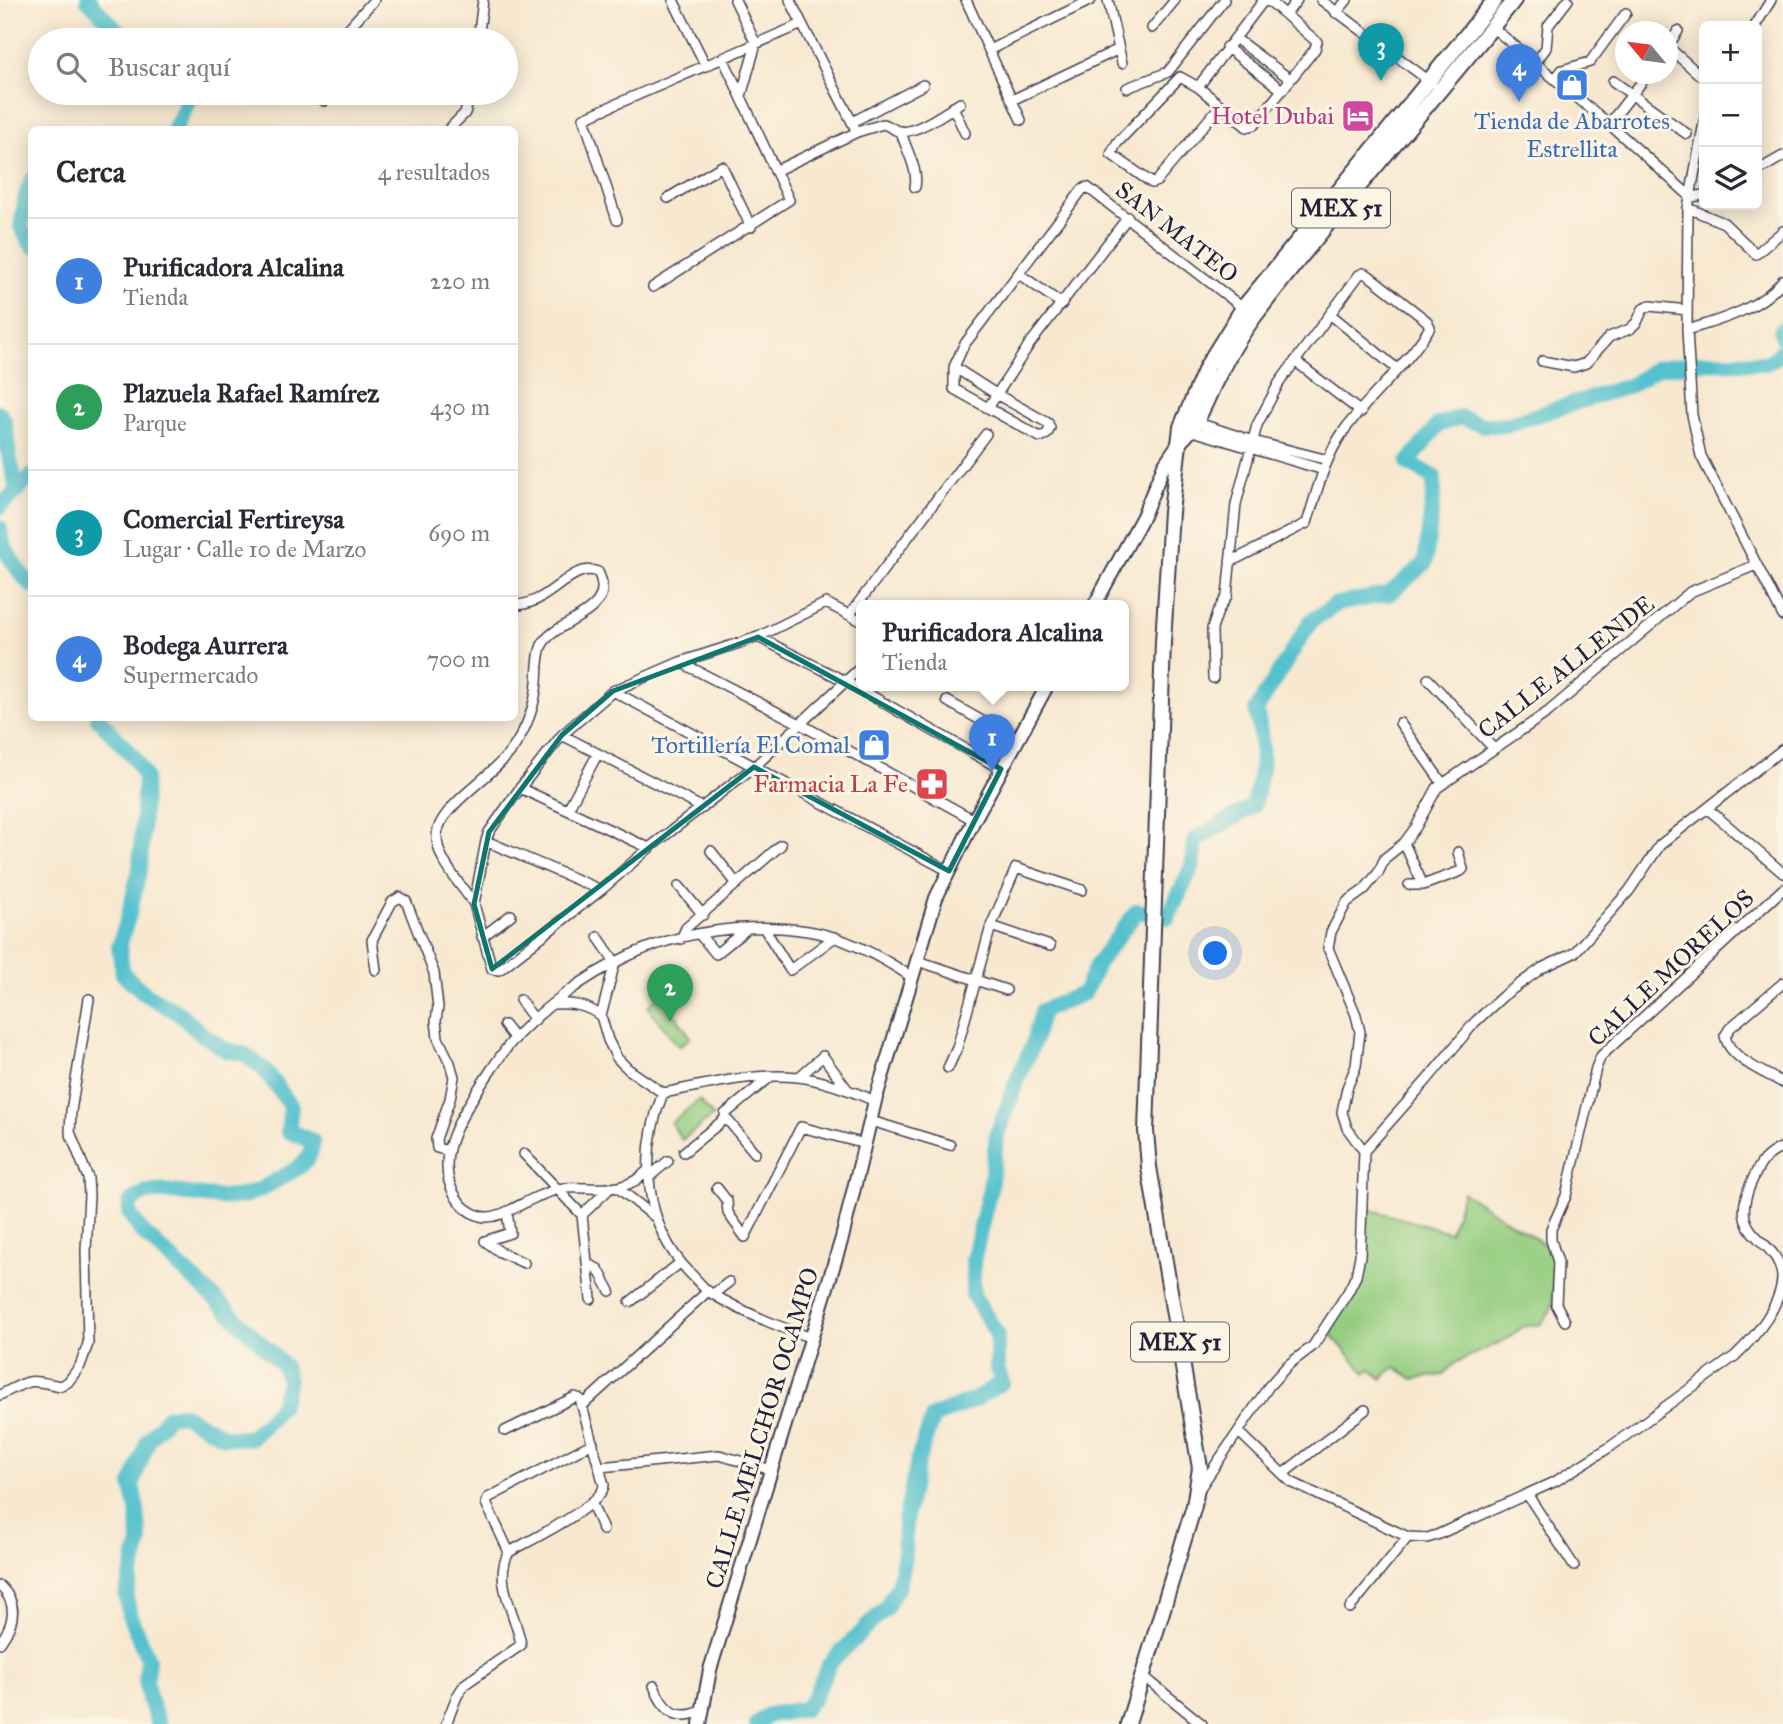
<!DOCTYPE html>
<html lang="es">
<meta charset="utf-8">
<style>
:root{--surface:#fff;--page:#f2f2f3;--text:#2b2b33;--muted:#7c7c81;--line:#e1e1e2;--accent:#1f6fb2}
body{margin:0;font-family:"IM FELL Great Primer",serif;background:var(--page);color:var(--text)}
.controls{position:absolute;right:21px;top:21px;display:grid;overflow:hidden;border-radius:10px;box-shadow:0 4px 18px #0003}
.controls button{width:63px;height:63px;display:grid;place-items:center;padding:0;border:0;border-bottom:2px solid var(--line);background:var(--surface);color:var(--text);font:35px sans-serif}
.compass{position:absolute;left:1615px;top:21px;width:63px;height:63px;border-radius:50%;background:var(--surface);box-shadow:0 4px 18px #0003;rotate:299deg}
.you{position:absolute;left:1216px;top:954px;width:24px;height:24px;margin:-18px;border:5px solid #fff;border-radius:50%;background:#1a73e8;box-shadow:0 0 0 10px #1a73e833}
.badge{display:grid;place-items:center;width:46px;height:46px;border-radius:50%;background:var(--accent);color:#fff;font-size:23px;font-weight:700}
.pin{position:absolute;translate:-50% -58px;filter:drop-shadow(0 2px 4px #0008)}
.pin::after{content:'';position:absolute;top:37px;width:24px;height:21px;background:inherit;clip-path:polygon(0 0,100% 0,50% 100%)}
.popup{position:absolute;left:856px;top:600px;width:273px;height:91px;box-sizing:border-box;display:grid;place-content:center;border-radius:10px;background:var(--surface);filter:drop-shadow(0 2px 5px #0005);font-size:23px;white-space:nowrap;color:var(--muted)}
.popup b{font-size:26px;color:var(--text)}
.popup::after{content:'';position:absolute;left:50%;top:100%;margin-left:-14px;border:14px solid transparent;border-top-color:var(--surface)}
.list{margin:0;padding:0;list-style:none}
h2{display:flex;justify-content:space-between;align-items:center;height:91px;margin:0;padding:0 28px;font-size:30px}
h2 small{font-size:23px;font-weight:400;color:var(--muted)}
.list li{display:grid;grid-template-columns:46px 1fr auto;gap:21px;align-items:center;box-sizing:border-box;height:126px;padding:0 28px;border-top:2px solid var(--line)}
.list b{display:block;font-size:26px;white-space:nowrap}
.list p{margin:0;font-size:23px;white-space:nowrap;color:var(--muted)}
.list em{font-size:23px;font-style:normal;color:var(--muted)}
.icon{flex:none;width:38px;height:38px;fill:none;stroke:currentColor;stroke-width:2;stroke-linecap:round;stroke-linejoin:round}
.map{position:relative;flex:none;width:1783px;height:1724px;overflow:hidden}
.search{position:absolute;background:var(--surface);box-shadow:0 4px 18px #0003;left:28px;top:28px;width:490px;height:77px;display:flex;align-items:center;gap:18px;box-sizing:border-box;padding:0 24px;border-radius:38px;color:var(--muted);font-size:26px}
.panel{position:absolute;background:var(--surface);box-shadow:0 4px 18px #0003;left:28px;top:126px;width:490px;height:595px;border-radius:10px}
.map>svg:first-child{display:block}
.green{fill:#94cd80;stroke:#5b785e;stroke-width:2}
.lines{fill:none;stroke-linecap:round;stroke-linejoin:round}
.river{stroke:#55c1ce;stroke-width:16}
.street-casing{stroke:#424051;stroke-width:12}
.secondary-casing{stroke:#424051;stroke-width:16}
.primary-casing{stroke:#424051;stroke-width:18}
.street{stroke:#fff;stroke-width:9}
.secondary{stroke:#fff;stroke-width:12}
.primary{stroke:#fff;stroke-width:14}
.marked{fill:none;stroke:#0f766e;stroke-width:5;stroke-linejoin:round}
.labels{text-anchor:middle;stroke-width:6;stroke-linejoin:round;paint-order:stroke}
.shield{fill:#fcf5e5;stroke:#63616e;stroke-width:2}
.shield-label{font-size:23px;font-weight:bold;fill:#22223b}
.hotel-label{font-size:24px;fill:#b23c85;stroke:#fcf5e5;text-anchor:end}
.shop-label{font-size:24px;fill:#366cbe;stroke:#fcf5e5}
.street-label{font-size:24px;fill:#22223b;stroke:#fcf5e5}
.health-label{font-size:24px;fill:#be3a42;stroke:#fcf5e5;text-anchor:end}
</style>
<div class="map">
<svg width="1783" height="1724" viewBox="0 0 1783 1724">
<rect width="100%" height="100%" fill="#fcf5e5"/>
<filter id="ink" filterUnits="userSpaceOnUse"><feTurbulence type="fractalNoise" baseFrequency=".0143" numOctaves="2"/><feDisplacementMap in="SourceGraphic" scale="14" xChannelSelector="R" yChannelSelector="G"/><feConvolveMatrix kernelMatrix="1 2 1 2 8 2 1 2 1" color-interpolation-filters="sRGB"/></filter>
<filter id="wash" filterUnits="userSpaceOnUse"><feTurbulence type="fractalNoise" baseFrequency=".00686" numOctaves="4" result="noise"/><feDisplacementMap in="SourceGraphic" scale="28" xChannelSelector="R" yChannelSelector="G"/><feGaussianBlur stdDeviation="1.57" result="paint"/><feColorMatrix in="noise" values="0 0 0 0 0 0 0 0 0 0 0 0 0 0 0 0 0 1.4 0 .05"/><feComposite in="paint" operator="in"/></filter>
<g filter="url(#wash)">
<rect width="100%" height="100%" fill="#f8e8d0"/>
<path class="green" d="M660,994L691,1037L680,1046H678L648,1007Z
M699,1100L713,1116L682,1140L671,1123Z
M1463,1192L1550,1248L1554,1262L1553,1297L1551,1310L1541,1324L1522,1327L1507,1339L1455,1363L1443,1375L1413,1379L1395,1367L1381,1379L1371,1369L1365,1373L1328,1331L1351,1296L1360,1278L1365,1213L1372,1210L1450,1232Z"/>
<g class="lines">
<path class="river" d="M88,0L126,40
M174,130L188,102L184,93
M32,180L26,195L21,227L32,246
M1783,329L1781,331L1783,339
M0,413L5,423L9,456L17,490
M0,507L32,476
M0,528C1,548 18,571 32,586
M98,718L133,756L145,777L140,868L129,914L119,947L123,974L147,995L180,1014L202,1034L226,1050L244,1054L263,1068L291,1106L288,1131L312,1141C313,1158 302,1166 289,1173C271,1183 255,1195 235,1197C207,1201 170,1186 144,1194C139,1195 134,1200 130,1203L129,1213L141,1231L225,1308L284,1366L288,1382L281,1405L269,1420L250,1438L225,1437L182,1414L168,1416L148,1440L132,1485L137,1509L140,1542L126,1596L130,1617L148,1659L146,1680L149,1699L159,1724
M757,1724L768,1715L804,1709L813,1699L830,1663L885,1609L898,1586L904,1557L905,1522L918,1460L933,1417L976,1399L1002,1382L997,1369V1334L973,1295V1261L990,1188L997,1134L1019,1075L1033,1044L1042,1011L1084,993L1097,964L1137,911L1168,917L1192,867L1195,840L1253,806C1264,771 1264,745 1256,710L1311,621L1337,604L1389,594L1425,563L1434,490V477L1408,463L1438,425L1460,417L1483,425H1506L1631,385L1656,368L1705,362L1766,363L1775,358L1783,349"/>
</g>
</g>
<g filter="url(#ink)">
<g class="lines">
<defs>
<path id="street" d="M673,0L706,66
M735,0L756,44L741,96
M790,0L857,132
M966,0L1021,120
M1108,0L1122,63
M1321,0L1432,83
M1336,13L1347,0
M1286,14L1297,0
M1755,26L1771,0
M1492,27L1609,124L1691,197
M1152,28L1175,0
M1235,38L1290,79
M338,40L374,0
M478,40L483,0
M1668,46L1678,31
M1226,47L1282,90
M1668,47L1701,76
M989,50L1091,0
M1536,62L1546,48L1548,26L1568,0
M1555,79L1562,70L1590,62L1626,13
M1613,81L1687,134
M1198,87L1264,0L1272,3L1317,42L1315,49L1254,125L1247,127L1198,87L1180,77L1117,143L1111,154L1152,183L1157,181L1220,106
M1127,88L1168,72L1224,0
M1012,100L1119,49
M324,101L326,93
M953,107L965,133
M852,122L923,85
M1704,122L1688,208L1687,330L1692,415L1701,456L1783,616
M1609,124L1648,74
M448,130L465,113L471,93
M901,131C905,149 919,169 915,187
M775,171L857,132L883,124C888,125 893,129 898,131C913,136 948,111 960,103
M1757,171L1783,156
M1691,197L1704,195
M668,198L722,166L751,227
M1688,208L1724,223L1756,254L1783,231
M617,220L584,118L802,24
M1019,274L1062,304
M653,287L789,200L723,58
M1330,314L1397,369
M1687,330C1720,320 1761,309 1783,280
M1295,361L1361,412
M1542,361L1574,367L1586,363L1609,337L1630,329L1637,322L1643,309L1650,306L1687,310
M954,367L996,394L1048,423L1050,428L1047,434L1040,437L954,389V367L964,345L1082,190L1087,187L1243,308
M988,408L1029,345L1128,217
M1192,421L1253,441L1328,460
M1186,429L1324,470
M850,614L986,434
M861,621L826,603L758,637L680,662L613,691L562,735L520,788L489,832L486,841L474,904L492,969L499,970L601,890L649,848L754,767L861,667
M758,637L845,681L1001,769
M680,662L802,725L974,820
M1213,678L1212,629L1218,611L1227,596L1236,504L1257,425L1279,383L1359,275L1363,273L1368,275L1427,321L1430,327C1407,366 1369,395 1343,432C1324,459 1317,492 1307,523L1230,562
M1428,679L1494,749
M613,691L949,871
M947,701L1017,741
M1400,723L1443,784
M562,735L703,808
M520,788L649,848
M568,809L597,755
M1708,809L1783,873
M486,841L601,890
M1404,843L1423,885
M711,851L737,884
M1409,885H1423L1461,871L1463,869L1458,852
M679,886L703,915
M474,904C461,884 431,855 438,829C447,801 496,774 514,747C527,727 535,706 537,682C538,671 537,655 542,645C555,619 619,614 598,572C570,561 550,606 514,605
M991,926L1050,946
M764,928L790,970L835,937
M700,935L716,954L748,928
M482,937L511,915
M598,937L615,962
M681,939L686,928L781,845
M918,961L1006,990
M615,962L601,1016L608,1040L617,1058L628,1069L663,1093C706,1085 754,1072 798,1077C824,1080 852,1091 875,1101
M376,970L372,940L392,902L400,897L406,901L434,973L438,1007L436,1021L438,1038L450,1063L454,1077L450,1099L436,1139L437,1148L449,1151
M1783,983L1730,1028L1725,1036C1729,1059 1765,1072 1783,1083
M520,1000L535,1020
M555,1004C573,1003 586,1005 601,1016
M504,1025L515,1039
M948,1068L957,1048L991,926L1016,868L1082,890
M799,1077L823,1056L847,1089
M663,1093C639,1153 643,1225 690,1273C696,1279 702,1287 709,1292C742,1312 776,1326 812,1338
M871,1121L950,1145
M1364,1151L1347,1128L1342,1112L1347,1088L1356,1066L1360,1032L1356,1015L1328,948L1331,932L1347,902L1364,890L1378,873L1385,858L1404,843L1416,827L1437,788L1548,712L1690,592L1756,565
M684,1152L726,1118
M755,1153L726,1118L725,1114L769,1078
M524,1154L582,1215L591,1299
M648,1170C625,1196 595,1186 564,1188C555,1189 547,1193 539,1196C522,1202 497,1222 480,1216C470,1213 461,1206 456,1197C432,1159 461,1117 481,1085C492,1069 502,1052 515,1038C546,1005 586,976 626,957C680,931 749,922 808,931C846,937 882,957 913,978
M649,1177L668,1161
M618,1188L655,1217
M717,1188L727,1201L728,1213L745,1237L801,1127L865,1144
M582,1215L609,1189
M485,1241L510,1233L507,1212
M485,1241L500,1252L524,1263
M588,1264L598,1269L610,1291
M713,1294L729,1282
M630,1302L680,1263
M1565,1321L1556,1304L1558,1262L1551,1240V1229L1566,1196L1596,1068L1601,1056L1783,889
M0,1395C32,1379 25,1379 61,1386L68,1382L80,1366L88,1344L86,1250L89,1195L88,1178L70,1132L71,1111L89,999
M583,1405L708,1291
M505,1431L575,1397L580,1399L604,1485C603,1505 529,1541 509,1552
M1239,1432L1291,1482L1408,1537L1427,1538L1437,1535L1556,1481L1610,1447L1735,1356C1755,1337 1783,1304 1782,1275C1776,1234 1725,1240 1752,1181C1760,1163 1765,1155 1783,1147
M600,1467L719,1455L772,1470
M1284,1473L1365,1410
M1198,1491L1269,1386L1288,1365L1313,1346L1348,1292L1356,1276L1360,1256L1364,1151L1426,1081L1475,1022L1503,996L1542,968L1574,953L1629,891L1660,845L1783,749
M1527,1494L1574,1566
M592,1504L603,1530
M0,1586C19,1604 14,1624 0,1643
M1350,1608L1408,1537
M1143,1676L1202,1724
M654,1686C663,1710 676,1722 701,1711
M446,1724L457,1696L465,1684L521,1645C517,1615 492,1582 509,1552L486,1503L488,1498L593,1443"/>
<path id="secondary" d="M1094,606L1143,516L1164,465L1179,443
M700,1724L710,1670L842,1238L875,1101L936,898L974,820L1047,686"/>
<path id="primary" d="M1181,440C1199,424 1207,397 1218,376C1228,356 1240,336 1254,317C1336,208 1429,107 1514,0
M1128,1724L1194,1506L1200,1468L1149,1167L1146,1131L1163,642L1171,512L1181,427L1207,366L1243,308L1495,0"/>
</defs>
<use href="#street" class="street-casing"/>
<use href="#secondary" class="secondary-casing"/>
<use href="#primary" class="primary-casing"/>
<use href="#street" class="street"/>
<use href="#secondary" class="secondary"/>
<use href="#primary" class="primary"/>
</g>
</g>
<path class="marked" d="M758,637L1001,769L949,871L754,767L492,969L474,904L489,832L562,735L613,691Z"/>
<defs>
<symbol id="shop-square" viewBox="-11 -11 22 22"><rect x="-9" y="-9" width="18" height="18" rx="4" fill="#3f7fe0" stroke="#fcf5e5"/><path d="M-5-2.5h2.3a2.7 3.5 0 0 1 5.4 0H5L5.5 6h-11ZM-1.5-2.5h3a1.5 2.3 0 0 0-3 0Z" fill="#fff"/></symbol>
<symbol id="hotel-square" viewBox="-11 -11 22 22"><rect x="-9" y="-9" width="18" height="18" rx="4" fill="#d1479c" stroke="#fcf5e5"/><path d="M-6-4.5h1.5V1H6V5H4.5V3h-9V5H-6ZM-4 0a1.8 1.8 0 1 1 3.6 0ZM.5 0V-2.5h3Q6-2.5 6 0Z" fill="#fff"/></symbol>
<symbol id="pharmacy-square" viewBox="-11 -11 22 22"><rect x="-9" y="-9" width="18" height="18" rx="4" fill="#e0444e" stroke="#fcf5e5"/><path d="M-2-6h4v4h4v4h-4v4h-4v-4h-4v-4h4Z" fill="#fff"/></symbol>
</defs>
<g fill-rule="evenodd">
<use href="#shop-square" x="1553" y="66" width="38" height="38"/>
<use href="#hotel-square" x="1339" y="97" width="38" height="38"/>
<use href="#shop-square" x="855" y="726" width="38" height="38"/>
<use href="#pharmacy-square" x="913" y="765" width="38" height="38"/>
</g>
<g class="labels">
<g class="shield">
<rect x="1292" y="188.5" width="98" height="39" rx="5"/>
<rect x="1131" y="1322.5" width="98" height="39" rx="5"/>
</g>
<g class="shield-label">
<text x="1341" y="216">MEX 51</text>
<text x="1180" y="1350">MEX 51</text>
</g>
<g class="hotel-label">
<text x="1334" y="124">Hotel Dubai</text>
</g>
<g class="shop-label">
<text x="1572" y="129">Tienda de Abarrotes<tspan x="1572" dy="28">Estrellita</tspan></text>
<text x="850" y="753" text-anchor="end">Tortillería El Comal</text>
</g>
<g class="street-label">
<text transform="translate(1177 232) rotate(38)" y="8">SAN MATEO</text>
<text transform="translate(1566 667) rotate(-38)" y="8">CALLE ALLENDE</text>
<text transform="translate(1671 968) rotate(-43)" y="8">CALLE MORELOS</text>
<text transform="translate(762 1428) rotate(-73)" y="8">CALLE MELCHOR OCAMPO</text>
</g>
<g class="health-label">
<text x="908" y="792">Farmacia La Fe</text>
</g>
</g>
</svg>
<div class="controls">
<button>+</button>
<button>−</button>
<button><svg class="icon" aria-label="layers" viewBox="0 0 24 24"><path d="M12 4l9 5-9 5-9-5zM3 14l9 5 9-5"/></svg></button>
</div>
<svg class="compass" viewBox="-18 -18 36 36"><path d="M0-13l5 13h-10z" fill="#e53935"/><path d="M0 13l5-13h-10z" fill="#7c7c81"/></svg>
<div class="you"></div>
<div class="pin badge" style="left:992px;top:772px;background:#3f7fe0">1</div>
<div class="popup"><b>Purificadora Alcalina</b>Tienda</div>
<div class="pin badge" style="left:670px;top:1022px;background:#2e9e5b">2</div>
<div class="pin badge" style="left:1381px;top:81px;background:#0f9aa8">3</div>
<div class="pin badge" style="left:1519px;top:102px;background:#3f7fe0">4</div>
<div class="search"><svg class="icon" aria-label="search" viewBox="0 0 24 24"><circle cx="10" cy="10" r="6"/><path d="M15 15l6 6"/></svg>Buscar aquí</div>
<section class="panel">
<h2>Cerca<small>4 resultados</small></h2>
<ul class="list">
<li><span class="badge" style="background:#3f7fe0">1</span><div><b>Purificadora Alcalina</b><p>Tienda</p></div><em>220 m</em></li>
<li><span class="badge" style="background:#2e9e5b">2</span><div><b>Plazuela Rafael Ramírez</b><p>Parque</p></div><em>430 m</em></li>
<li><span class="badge" style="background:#0f9aa8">3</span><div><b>Comercial Fertireysa</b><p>Lugar · Calle 10 de Marzo</p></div><em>690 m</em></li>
<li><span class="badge" style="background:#3f7fe0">4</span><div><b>Bodega Aurrera</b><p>Supermercado</p></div><em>700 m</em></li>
</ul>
</section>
</div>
